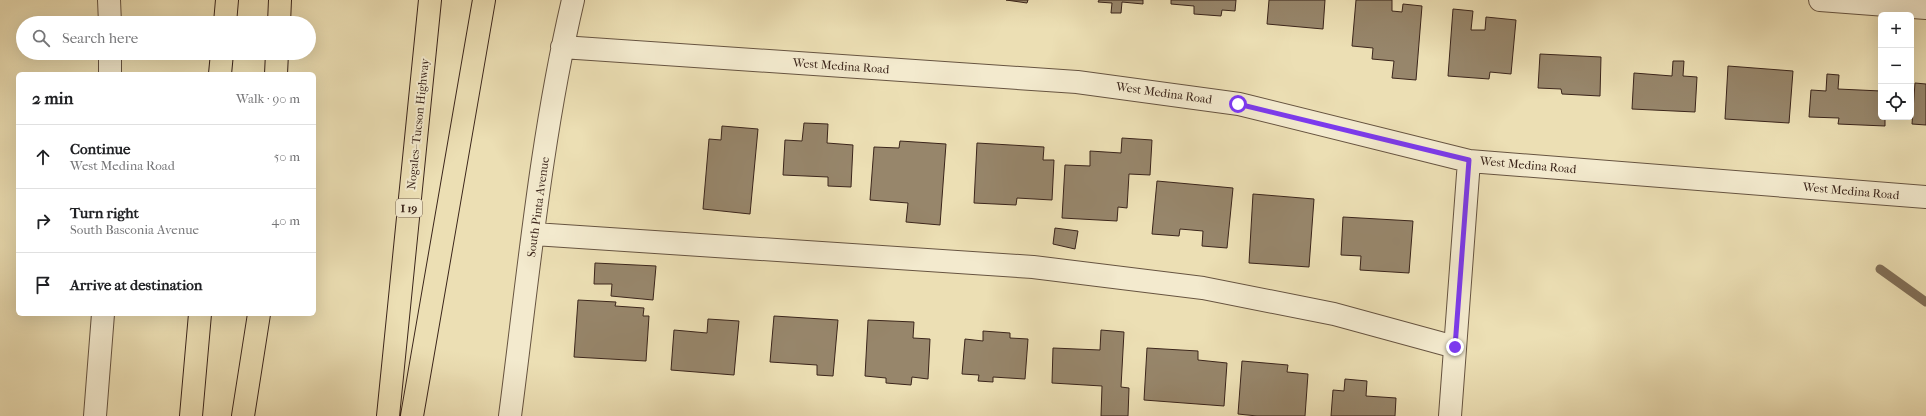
<!DOCTYPE html>
<meta charset="utf-8">
<style>
:root{--surface:#fff;--page:#f2f2f2;--text:#202124;--muted:#757577;--line:#e0e0e0}
body{margin:0;font-family:"IM FELL French Canon",serif;background:var(--page);color:var(--text)}
.controls{position:absolute;right:12px;top:12px;display:grid;overflow:hidden;border-radius:6px;box-shadow:0 4px 16px #0002}
.controls button{width:36px;height:36px;display:grid;place-items:center;padding:0;border:0;border-bottom:1px solid var(--line);background:var(--surface);color:var(--text);font:20px sans-serif}
.stop{position:absolute;width:12px;height:12px;margin:-9px;border:3px solid #7c3aed;border-radius:50%;background:#fff}
.stop.end{background:#7c3aed;border-color:#fff;box-shadow:0 1px 4px #0008}
.list{margin:0;padding:0;list-style:none}
h2{display:flex;justify-content:space-between;align-items:center;height:52px;margin:0;padding:0 16px;font-size:17px}
h2 small{font-size:13px;font-weight:400;color:var(--muted)}
.list li{display:grid;grid-template-columns:26px 1fr auto;gap:12px;align-items:center;box-sizing:border-box;height:64px;padding:0 16px;border-top:1px solid var(--line)}
.list b{display:block;font-size:15px;white-space:nowrap}
.list p{margin:0;font-size:13px;white-space:nowrap;color:var(--muted)}
.list em{font-size:13px;font-style:normal;color:var(--muted)}
.icon{flex:none;width:22px;height:22px;fill:none;stroke:currentColor;stroke-width:2;stroke-linecap:round;stroke-linejoin:round}
.map{position:relative;flex:none;width:1926px;height:416px;overflow:hidden}
.search{position:absolute;background:var(--surface);box-shadow:0 4px 16px #0002;left:16px;top:16px;width:300px;height:44px;display:flex;align-items:center;gap:10px;box-sizing:border-box;padding:0 14px;border-radius:22px;color:var(--muted);font-size:15px}
.panel{position:absolute;background:var(--surface);box-shadow:0 4px 16px #0002;left:16px;top:72px;width:300px;height:244px;border-radius:6px}
.map>svg:first-child{display:block}
.lines{fill:none;stroke-linecap:round;stroke-linejoin:round}
.stream{stroke:#816f58;stroke-width:9}
.building{fill:#97866b;stroke:#3b251b}
.minor-casing{stroke:#675441;stroke-width:24}
.highway-casing{stroke:#3b251b;stroke-width:24}
.minor{stroke:#f3eace;stroke-width:22}
.highway{stroke:#ecdfb4;stroke-width:22}
.route{stroke:#7c3aed;stroke-width:5}
.labels{text-anchor:middle;stroke-width:4;stroke-linejoin:round;paint-order:stroke}
.shield{fill:#f3eace;stroke:#726051;stroke-width:1}
.shield-label{font-size:11px;font-weight:bold;fill:#3b251b}
.street-label{font-size:12px;fill:#3b251b;stroke:#f3eace}
</style>
<div class="map">
<svg width="1926" height="416" viewBox="0 0 1926 416">
<rect width="100%" height="100%" fill="#ecdfb4"/>
<filter id="stains"><feTurbulence type="fractalNoise" baseFrequency=".005" numOctaves="4"/><feColorMatrix values="0 0 0 0 .2 0 0 0 0 .09 0 0 0 0 .02 0 0 0 .5 -.17"/></filter>
<radialGradient id="worn" r=".72"><stop offset=".6" stop-color="#630" stop-opacity="0"/><stop offset="1" stop-color="#630" stop-opacity=".3"/></radialGradient>
<g class="lines">
<path class="stream" d="M1880,269L1926,302"/>
</g>
<path class="building" d="M1006,0H1028L1027,3Z
M1099,0H1143V4L1122,2L1121,13H1111L1112,3L1098,2Z
M1171,0H1236L1235,11L1222,10L1221,16L1194,14V6L1171,4Z
M1269,0H1325L1323,29L1267,24Z
M1356,0H1392V11L1402,12L1403,4L1422,6L1416,80L1392,78L1394,61L1372,59L1373,48L1352,46Z
M1453,9L1473,11L1471,30H1485L1486,17L1516,20L1511,74L1490,72L1489,79L1448,76Z
M1540,54L1601,57L1600,96L1562,94L1561,89L1538,88Z
M1673,61H1684L1683,76L1697,77L1695,112L1632,109L1634,73L1672,76Z
M1728,66L1793,71L1789,123L1725,119Z
M1827,74L1839,75L1838,89L1881,91V117H1885V126L1838,124L1839,118L1809,117L1811,90L1826,91Z
M1915,83L1926,84V125L1912,124Z
M804,123L828,124L827,143L853,145L851,187L828,186V177L783,175L785,140L802,141Z
M722,126L758,129L750,214L703,209L709,139L721,140Z
M1122,138L1152,140L1150,175L1129,174L1127,208L1118,207L1117,221L1062,218L1065,165L1090,166V151L1121,153Z
M900,141L946,144L940,225L906,222L908,203L870,200L874,147L899,148Z
M977,143L1044,147L1043,160H1054L1052,200L1017,198L1016,205L974,203Z
M1157,181L1233,188L1227,248L1202,246L1203,231L1180,229L1179,236L1152,234Z
M1253,194L1314,199L1309,267L1249,263Z
M1343,217L1413,221L1409,273L1360,270L1361,256L1341,255Z
M1055,228L1078,231L1075,249L1053,244Z
M595,263L656,266L653,300L611,296L612,284H594Z
M578,300L616,302L615,306L644,308L643,316H649L646,361L574,357Z
M774,316L838,320L833,376L817,375V365L770,362Z
M708,319L739,321L734,375L671,370L674,330L707,333Z
M868,320L914,322L913,338L930,339L928,379L912,377L911,385L886,383V378L865,376Z
M1101,330L1124,332L1121,387L1129,388L1128,416H1101L1102,386L1052,383L1053,348L1100,350Z
M983,331L1010,333V338L1028,339L1025,379L993,377V382L978,381L979,375L962,374L965,339L983,341Z
M1147,348L1198,351V360L1227,363L1224,406L1144,400Z
M1242,361L1288,365L1287,372L1308,374L1305,416H1257L1238,414Z
M1345,379L1367,381L1366,396L1396,398L1395,416H1331L1333,390L1344,391Z"/>
<g class="lines">
<defs>
<path id="minor" d="M109,0L110,23
M1820,0L1926,8
M562,47L1077,82L1239,104L1469,161L1926,197
M110,53V74
M534,234L1033,267L1203,288L1334,314L1455,347
M95,416L103,314
M510,416C528,278 541,136 573,0
M1450,416L1469,161"/>
<path id="highway" d="M225,23L227,0
M279,23L280,0
M220,74L222,53
M276,74L277,53
M191,416L200,314
M243,416L259,314
M388,416L430,0
M412,416L484,0"/>
</defs>
<use href="#minor" class="minor-casing"/>
<use href="#highway" class="highway-casing"/>
<use href="#minor" class="minor"/>
<use href="#highway" class="highway"/>
</g>
<g class="lines">
<path class="route" d="M1238,104L1469,160L1455,347"/>
</g>
<g class="labels">
<rect class="shield" x="396" y="199" width="26" height="18" rx="3"/>
<g class="shield-label">
<text x="409" y="212">I 19</text>
</g>
<g class="street-label">
<text transform="translate(841 66) rotate(4)" y="4">West Medina Road</text>
<text transform="translate(1164 93) rotate(8)" y="4">West Medina Road</text>
<text transform="translate(418 124) rotate(-84)" y="4">Nogales–Tucson Highway</text>
<text transform="translate(1528 165) rotate(5)" y="4">West Medina Road</text>
<text transform="translate(1851 191) rotate(5)" y="4">West Medina Road</text>
<text transform="translate(538 207) rotate(-82)" y="4">South Pinta Avenue</text>
</g>
</g>
<rect width="100%" height="100%" filter="url(#stains)"/>
<rect width="100%" height="100%" fill="url(#worn)"/>
</svg>
<div class="controls">
<button>+</button>
<button>−</button>
<button><svg class="icon" aria-label="locate" viewBox="0 0 24 24"><circle cx="12" cy="12" r="6"/><path d="M12 2v4M12 18v4M2 12h4M18 12h4"/></svg></button>
</div>
<div class="stop" style="left:1238px;top:104px"></div>
<div class="stop end" style="left:1455px;top:347px"></div>
<div class="search"><svg class="icon" aria-label="search" viewBox="0 0 24 24"><circle cx="10" cy="10" r="6"/><path d="M15 15l6 6"/></svg>Search here</div>
<section class="panel">
<h2>2 min<small>Walk · 90 m</small></h2>
<ul class="list">
<li><svg class="icon" aria-label="ahead" viewBox="0 0 24 24"><path d="M12 20V5M6 11l6-6 6 6"/></svg><div><b>Continue</b><p>West Medina Road</p></div><em>50 m</em></li>
<li><svg class="icon" aria-label="right" viewBox="0 0 24 24"><path d="M7 20v-9h11M14 6l5 5-5 5"/></svg><div><b>Turn right</b><p>South Basconia Avenue</p></div><em>40 m</em></li>
<li><svg class="icon" aria-label="arrive" viewBox="0 0 24 24"><path d="M6 21V4h12l-3 4 3 4H6"/></svg><div><b>Arrive at destination</b></div></li>
</ul>
</section>
</div>
